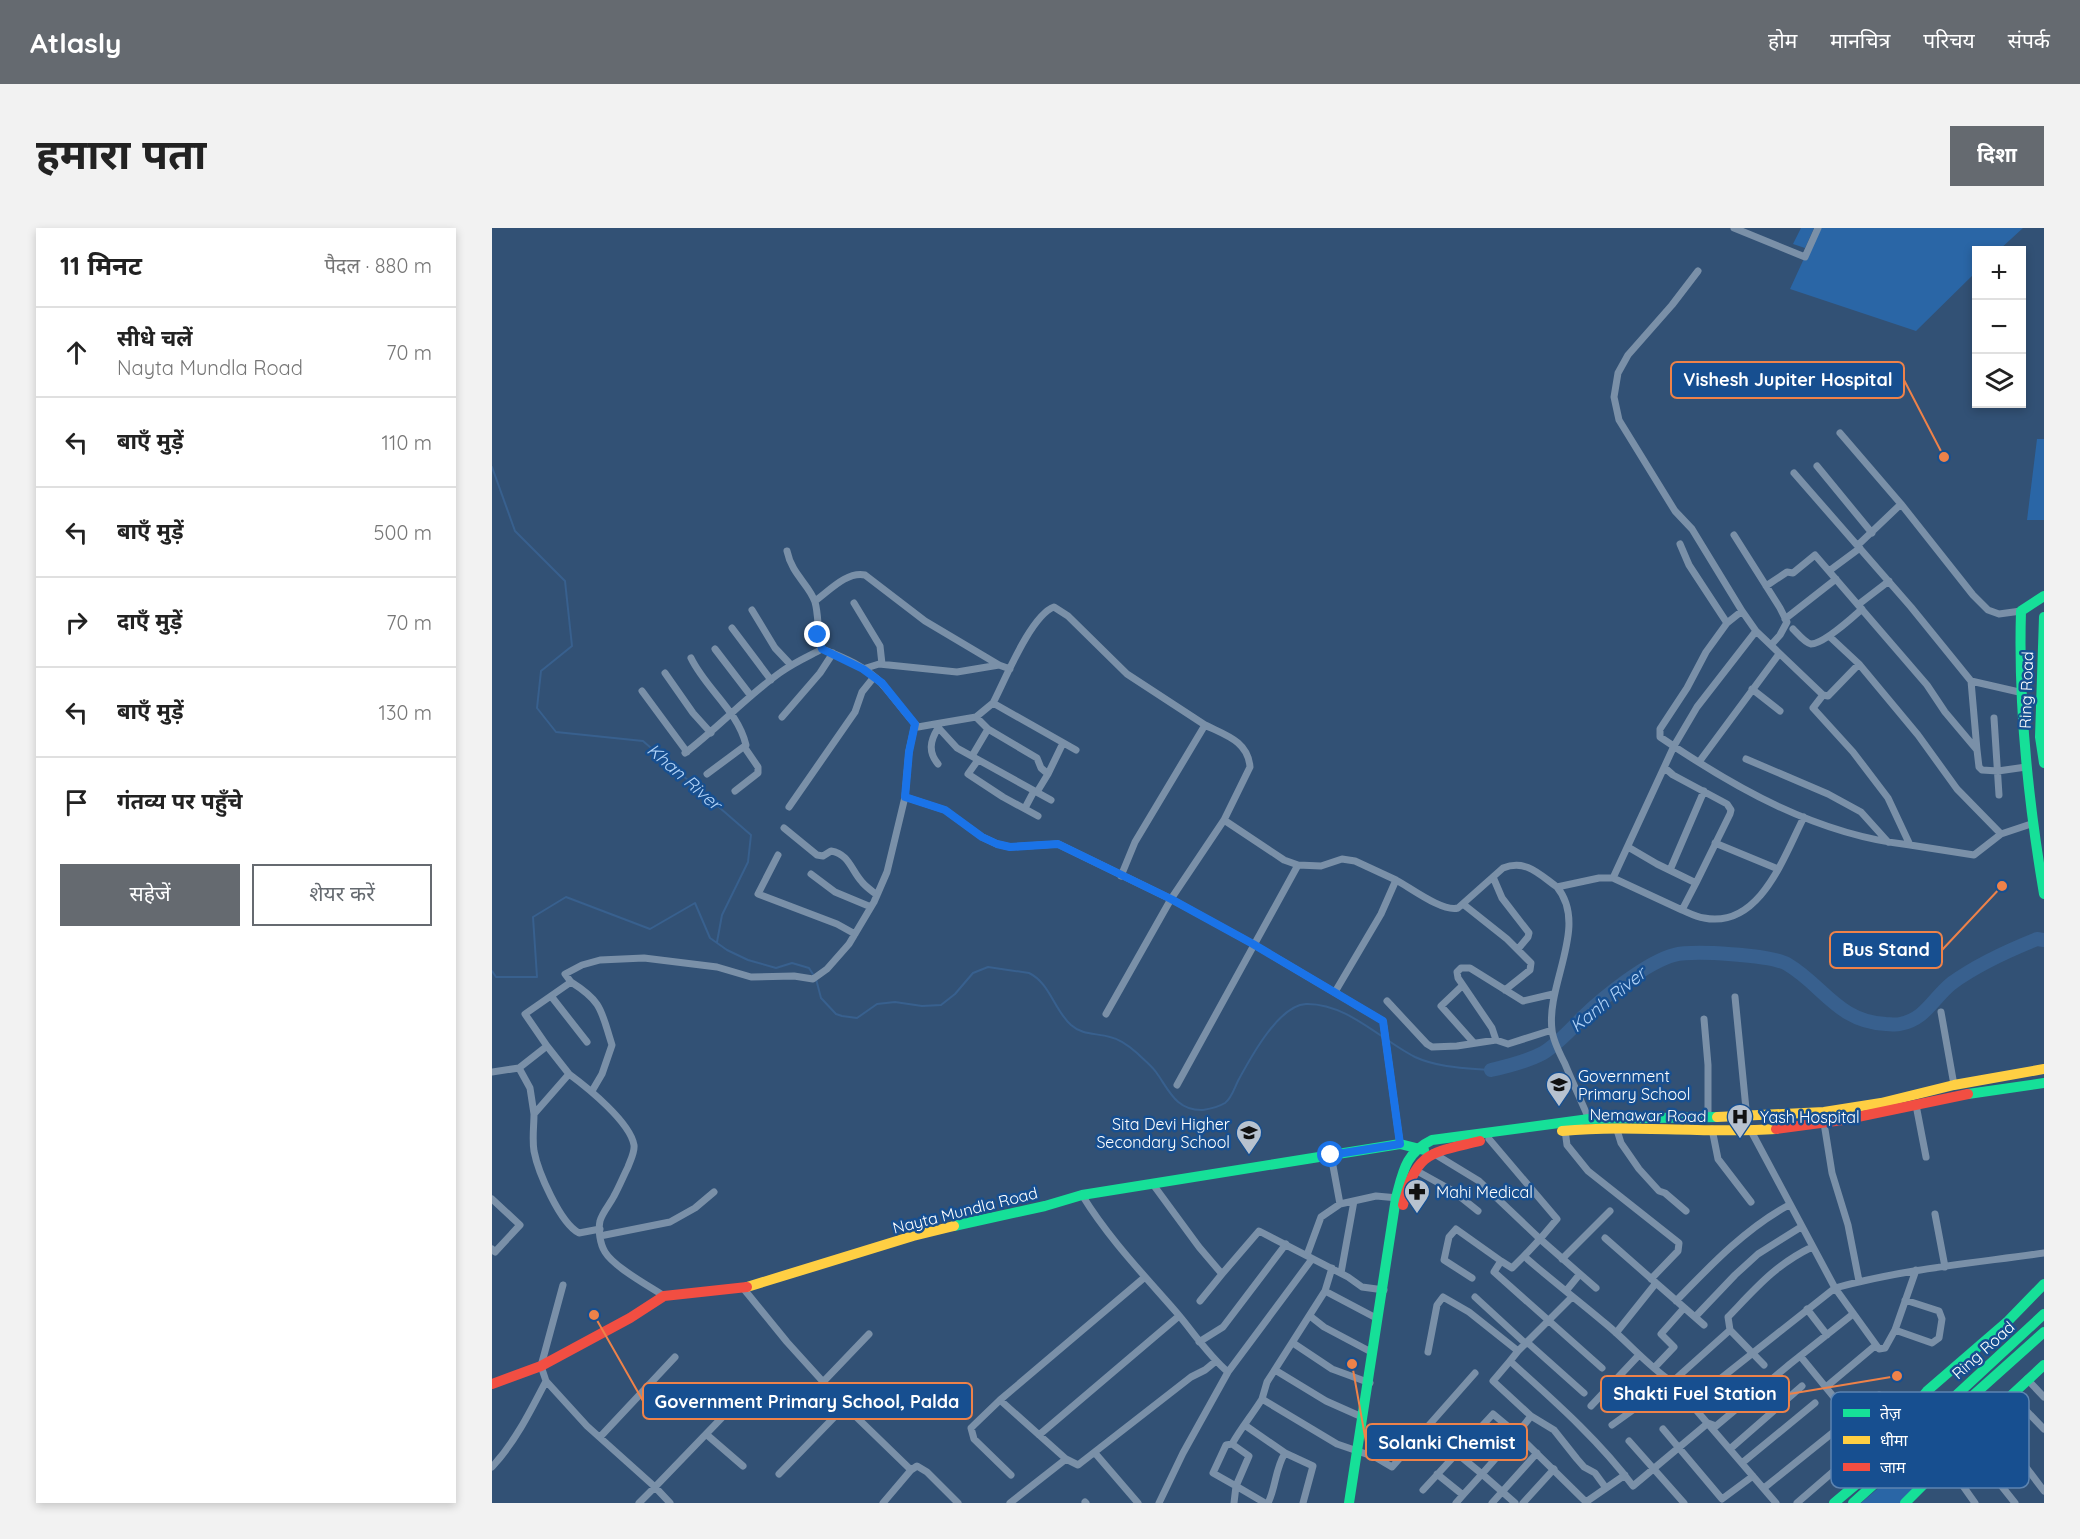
<!DOCTYPE html>
<html lang="hi">
<meta charset="utf-8">
<style>
:root{--surface:#fff;--page:#f2f2f2;--text:#222;--muted:#767676;--line:#e0e0e0;--accent:#656a70}
body{margin:0;font-family:Quicksand,"Noto Sans Devanagari",sans-serif;background:var(--page);color:var(--text)}
.controls{position:absolute;right:18px;top:18px;display:grid;overflow:hidden;border-radius:0px;box-shadow:0 3px 9px #0003}
.controls button{width:54px;height:54px;display:grid;place-items:center;padding:0;border:0;border-bottom:2px solid var(--line);background:var(--surface);color:var(--text);font:30px sans-serif}
.stop{position:absolute;width:18px;height:18px;margin:-14px;border:4px solid #1a73e8;border-radius:50%;background:#fff}
.stop.end{background:#1a73e8;border-color:#fff;box-shadow:0 2px 6px #0008}
.list{margin:0;padding:0;list-style:none}
h2{display:flex;justify-content:space-between;align-items:center;height:78px;margin:0;padding:0 24px;font-size:26px}
h2 small{font-size:20px;font-weight:400;color:var(--muted)}
.list li{display:grid;grid-template-columns:39px 1fr auto;gap:18px;align-items:center;box-sizing:border-box;height:90px;padding:0 24px;border-top:2px solid var(--line)}
.list b{display:block;font-size:22px;white-space:nowrap}
.list p{margin:0;font-size:20px;white-space:nowrap;color:var(--muted)}
.list em{font-size:20px;font-style:normal;color:var(--muted)}
.actions{display:flex;gap:12px;padding:18px 24px}
.actions a{flex:1;padding:14px 0;border:2px solid var(--accent);border-radius:0px;text-align:center;font-size:21px;color:var(--accent)}
.actions .main{background:var(--accent);color:#fff}
.icon{flex:none;width:33px;height:33px;fill:none;stroke:currentColor;stroke-width:2;stroke-linecap:round;stroke-linejoin:round}
.map{position:relative;flex:none;width:1552px;height:1275px;overflow:hidden;border-radius:0px}
header{display:flex;align-items:center;gap:36px;box-sizing:border-box;height:84px;padding:0 30px;background:var(--accent);color:#fff}
header strong{font-size:28px}
nav{display:flex;gap:33px;margin-inline-start:auto;font-size:21px}
.intro{display:flex;align-items:center;justify-content:space-between;box-sizing:border-box;height:144px;padding:0 36px}
h1{margin:0;font-size:42px}
.button{padding:15px 27px;border-radius:0px;background:var(--accent);color:#fff;font-size:21px;font-weight:700}
main{display:flex;gap:36px;padding:0 36px}
aside{flex:1;background:var(--surface);border-radius:0px;box-shadow:0 3px 9px #0003}
.map>svg:first-child{display:block}
.green{fill:#2a66a6}
.lines{fill:none;stroke-linecap:round;stroke-linejoin:round}
.stream{stroke:#38608e;stroke-width:2}
.river{stroke:#38608e;stroke-width:14}
.street{stroke:#7a90a8;stroke-width:7}
.fast{stroke:#16e098;stroke-width:10}
.slow{stroke:#ffcf43;stroke-width:10}
.jam{stroke:#f24e42;stroke-width:10}
.route{stroke:#1a73e8;stroke-width:8}
.labels{text-anchor:middle;stroke-width:5;stroke-linejoin:round;paint-order:stroke}
.street-label{font-size:16px;fill:#fff;stroke:#174f90}
.poi-label{font-size:16px;fill:#fff;stroke:#174f90;text-anchor:start}
.water-label{font-size:18px;font-style:italic;fill:#b0d2f7;stroke:#174f90}
.key{fill:#174f90;stroke:#5d84b1;stroke-width:1.5}
.key-label{font-size:16px;fill:#fff}
.leader{fill:none;stroke:#ee8249;stroke-width:2}
.callout-dot{fill:#ee8249;stroke:#174f90;stroke-width:2}
.callout{fill:#174f90;stroke:#ee8249;stroke-width:2}
.callout-label{font-size:18px;text-anchor:middle;font-weight:bold;fill:#fff}
</style>
<header>
<strong>Atlasly</strong>
<nav><a>होम</a><a>मानचित्र</a><a>परिचय</a><a>संपर्क</a></nav>
</header>
<div class="intro"><h1>हमारा पता</h1><a class="button">दिशा</a></div>
<main>
<aside>
<h2>11 मिनट<small>पैदल · 880 m</small></h2>
<ul class="list">
<li><svg class="icon" aria-label="ahead" viewBox="0 0 24 24"><path d="M12 20V5M6 11l6-6 6 6"/></svg><div><b>सीधे चलें</b><p>Nayta Mundla Road</p></div><em>70 m</em></li>
<li><svg class="icon" aria-label="left" viewBox="0 0 24 24"><path d="M17 20v-9H6M10 6l-5 5 5 5"/></svg><div><b>बाएँ मुड़ें</b></div><em>110 m</em></li>
<li><svg class="icon" aria-label="left" viewBox="0 0 24 24"><path d="M17 20v-9H6M10 6l-5 5 5 5"/></svg><div><b>बाएँ मुड़ें</b></div><em>500 m</em></li>
<li><svg class="icon" aria-label="right" viewBox="0 0 24 24"><path d="M7 20v-9h11M14 6l5 5-5 5"/></svg><div><b>दाएँ मुड़ें</b></div><em>70 m</em></li>
<li><svg class="icon" aria-label="left" viewBox="0 0 24 24"><path d="M17 20v-9H6M10 6l-5 5 5 5"/></svg><div><b>बाएँ मुड़ें</b></div><em>130 m</em></li>
<li><svg class="icon" aria-label="arrive" viewBox="0 0 24 24"><path d="M6 21V4h12l-3 4 3 4H6"/></svg><div><b>गंतव्य पर पहुँचे</b></div></li>
</ul>
<div class="actions"><a class="main">सहेजें</a><a>शेयर करें</a></div>
</aside>
<div class="map">
<svg width="1552" height="1275" viewBox="0 0 1552 1275">
<rect width="100%" height="100%" fill="#325175"/>
<path class="green" d="M1309,0H1322L1313,20L1301,16Z
M1326,0H1531L1507,22H1484V44L1424,103L1298,61Z
M1545,211H1552V292H1535Z
M1429,1239L1444,1243L1413,1275H1369L1406,1243Z"/>
<g class="lines">
<path class="stream" d="M0,239L23,303L73,353L80,418L49,443L45,480L64,504L151,513L259,607L256,634L230,687L225,714
M0,743L4,749H45L41,689L74,669L158,701L203,675L218,710L235,722L256,732L284,740L300,735L317,740L324,751L329,770L344,786L350,788L365,790L385,776L403,774L430,778L449,777L463,766L481,745L496,739L537,745C558,755 562,782 579,797C590,807 604,805 618,809C628,811 637,818 645,825C651,831 659,837 664,844C677,862 684,883 711,882C717,881 728,878 733,875C740,870 743,858 747,851C759,829 787,777 814,776C855,775 889,812 923,829C947,840 974,840 999,842"/>
<path class="river" d="M999,842C1017,838 1036,833 1051,825C1066,816 1080,800 1092,788C1112,769 1155,734 1182,727C1201,722 1279,727 1295,736C1331,757 1346,794 1394,796C1398,796 1403,797 1408,796C1434,791 1441,770 1460,755C1486,736 1515,723 1545,711L1552,712"/>
<path class="street" d="M1242,0L1313,29L1326,0
M1206,43L1180,77L1136,127L1126,145L1122,169L1127,192L1183,283L1200,301L1250,383L1264,403L1331,467L1336,468L1367,436L1426,507L1465,561L1509,606L1539,596
M1348,205L1409,276L1366,317
M1325,238L1380,305
M1302,245L1419,379L1479,453L1527,464
M1409,276L1481,367L1496,382L1507,386L1529,383
M1242,307L1288,380L1295,394L1288,407L1279,417
M1188,316L1197,337L1235,395
M295,323C300,347 317,356 323,374C327,388 325,405 330,421
M1337,343L1368,320
M1274,358L1295,344L1301,345L1323,327L1435,457L1453,484L1485,522L1479,453
M323,373C337,363 355,343 373,347L433,393L507,437L518,441
M362,375L388,418L390,436
M1367,376L1397,353
M260,382L283,420L299,437
M1250,383L1235,395L1214,424L1195,460L1168,501V509C1243,560 1325,607 1418,617
M1293,391L1344,351
M240,400L279,452
M1301,401C1305,405 1313,415 1319,416C1332,416 1361,389 1370,381
M1337,408L1367,436
M223,421L259,468
M199,430C214,461 246,483 254,517L215,546
M371,441L387,436L465,444L507,437
M173,445L201,485L219,505
M1260,461L1288,483
M150,463L195,524
M1331,467L1321,480L1361,524L1396,570L1418,617L1482,627L1509,606
M501,475C513,452 539,387 562,379L576,388L635,446L713,497L643,614L629,648
M290,489L328,445L341,425
M484,489L496,501L545,530L549,540L556,546L571,515
M1502,490L1507,567
M443,496L484,489L501,475L584,522
M713,497C733,507 756,513 758,539L732,592
M1485,522L1487,539L1490,542L1506,543L1534,539
M193,525C226,500 255,468 289,444C301,435 317,428 330,421C351,429 375,439 390,456C403,470 413,486 426,499L443,496L465,520L559,572
M480,528L496,501
M1254,531L1336,566L1369,584L1396,614
M486,532L476,546L511,569L546,588
M1207,534L1287,426
M446,536C436,524 438,513 446,500
M243,563L266,545V539L253,520
M545,564L556,546
M413,569L453,582L490,609L505,616L518,619L566,616L679,671L761,716L891,793L908,916
M297,579L363,484L370,464L382,449
M533,580L542,563
M292,600L325,627L331,628L339,623C357,626 359,642 370,654C374,659 380,663 385,667
M1223,615L1286,641
M1136,619L1165,636L1204,655L1238,586L1239,582L1235,576L1181,547L1173,540
M286,627L266,666L345,696L363,706
M806,637L829,638L850,631L863,633L904,652
M1178,642L1212,563
M319,646L343,664L379,679
M1001,649L1010,670L1037,705L1036,709L1026,721
M1121,650L1182,518L1205,479L1264,403
M1065,659C1097,698 1054,756 1060,802C1061,813 1068,826 1073,836C1081,855 1089,873 1097,891
M971,676L1015,711L1039,735L1038,742L1013,762
M1190,682C1197,685 1204,689 1212,690C1268,701 1292,628 1312,589
M79,754C111,774 109,783 120,817L110,846L100,863
M970,758L949,778L982,815
M843,764L889,686L904,652C919,660 950,684 966,680L1011,640C1034,631 1047,646 1065,659L1107,650H1121L1190,682L1204,655
M59,768L95,814
M1243,769L1255,891
M895,773L935,816L940,819L965,818L1004,812L1016,816L1060,802
M1449,784L1462,857
M614,786L679,671L732,592L792,632L806,637L685,857
M1212,791L1216,837V890
M1004,812L1000,800L966,750L965,744L969,740H978L1031,773L1061,766
M55,818L77,846
M0,844L27,840
M1424,877L1434,929
M42,886L38,860L27,840L55,818L33,786L79,754L73,746L90,737L108,732L152,730L225,739L259,749L302,748L321,751L335,741L357,716L382,674L395,644L413,569L417,523L423,496
M1332,895L1340,945L1356,997L1367,1053
M1220,901L1226,931L1259,974
M1073,902L1075,917L1096,943L1187,1015L1186,1023L1159,1051
M1125,902L1129,915L1147,941L1167,963L1173,965L1194,983
M997,911L1065,991L1048,1011L1104,1060
M941,925L987,953L1048,1011L1032,1028C1059,1052 1087,1073 1114,1096C1137,1115 1156,1138 1180,1154L1284,1275
M839,927L848,976
M925,943L961,963L986,983
M660,955L707,1019L730,1046L708,1073
M590,967C617,1011 652,1047 685,1085C702,1105 716,1127 736,1144L691,1225L667,1275
M0,971L28,997L3,1024L0,1021
M1443,986L1453,1039
M108,1001L87,1005C68,995 46,944 42,923C40,911 42,898 42,886L77,846C96,860 138,894 142,917C143,924 138,933 136,939C131,949 127,959 122,968C118,976 110,985 108,993C106,1002 108,1016 113,1024C122,1039 157,1058 172,1068
M108,1008L178,994L203,980L222,964
M1113,1010L1163,1054
M815,1027L829,989L848,976L884,968L906,970
M1070,1031L1118,983
M1009,1033L1020,1040L1032,1028
M840,1040L833,1063L775,1154L770,1171L845,1216L883,1229L900,1239L983,1145
M1424,1042L1403,1102L1393,1120L1387,1121L1343,1060C1411,1041 1482,1035 1552,1025
M849,1045L862,973
M730,1046L767,1003L856,1049L870,1059L892,1062
M653,1049L508,1172L574,1231L586,1237L699,1149L713,1142L724,1133
M980,1050L952,1032L957,1009L964,1001L1009,1033L1002,1044L1110,1140
M71,1057L49,1138L54,1153L95,1198L163,1259L244,1175
M251,1060L295,1114L353,1178L419,1242L391,1275
M833,1063L886,1091
M1074,1063L1087,1047
M983,1069L1034,1116
M1184,1073C1218,1038 1254,1000 1297,977
M1315,1081L1335,1107
M818,1088L832,1099L881,1125
M1203,1089L1243,1047L1266,1026L1309,999
M1403,1102L1440,1115L1447,1110L1450,1091L1447,1083L1413,1072
M1124,1105L1164,1055L1212,1097
M707,1114L731,1099L794,1016
M801,1115L840,1141L878,1155
M1036,1115L1092,1165
M1026,1123L1018,1133C1060,1171 1107,1212 1141,1258L1216,1195L1224,1198L1298,1136L1361,1086
M936,1124L945,1077L951,1069L977,1084L1026,1123L1080,1069
M1018,1133L1001,1153L1039,1188L1025,1206L1031,1212L1094,1274L1133,1247
M1272,1137L1238,1102L1236,1089C1264,1060 1283,1037 1320,1019
M1162,1140L1182,1119L1169,1106L1192,1080
M783,1142L834,1173L870,1189
M736,1144L820,1031
M1535,1151L1552,1169
M332,1153L377,1106
M1334,1159L1384,1117
M1520,1168L1552,1201
M508,1172L482,1197L479,1200L482,1211L519,1247
M1199,1174L1343,1060L1258,901
M1099,1178L1147,1127
M1039,1188L1062,1202L1085,1231L1092,1239L1103,1245L1114,1260
M1496,1189L1552,1263
M1359,1190L1387,1167L1404,1188
M1120,1197L1180,1154L1238,1102
M754,1198L793,1225L821,1238L811,1275
M935,1201L990,1246L971,1267
M1171,1201L1230,1271L1261,1248
M214,1206L251,1238
M547,1207L687,1088
M108,1209L183,1129
M1473,1212L1523,1275
M1137,1213L1192,1275
M740,1216L734,1217L721,1245L744,1258L757,1228L740,1216C749,1200 760,1187 770,1171
M1238,1221L1310,1158
M603,1225L646,1275
M1454,1234L1483,1275
M1250,1235L1323,1175
M0,1239C23,1214 38,1184 54,1153
M419,1242L425,1238L435,1244L466,1275
M287,1246L353,1178
M945,1246L971,1267L964,1275
M1272,1260L1359,1190L1309,1129
M931,1262L1001,1186L1025,1206L990,1246L1023,1275
M593,1274L594,1275
M147,1275L163,1259L178,1275
M518,1275L574,1231
M742,1275L744,1258L773,1275
M776,1275C784,1259 783,1241 793,1225
M1000,1275L1045,1225
M1031,1275L1062,1241
M1305,1275L1424,1172"/>
<path class="fast" d="M1552,368L1529,383C1526,479 1536,572 1552,666
M1552,389L1548,509L1552,535
M1476,866L1552,855
M462,998L553,978L590,967L908,916L932,922
M1405,1222L1423,1178L1435,1163L1516,1093L1552,1056
M1414,1230L1454,1234L1496,1189L1552,1137
M857,1275L904,970C911,944 913,925 940,912L1097,891L1225,889
M1342,1275L1405,1222L1552,1086
M1361,1275L1552,1104
M1413,1275L1454,1234"/>
<path class="slow" d="M1225,889L1332,884L1389,875L1462,857L1552,841
M1070,903C1141,896 1213,906 1284,901
M255,1059L421,1008L462,998"/>
<path class="jam" d="M1284,901L1351,892L1476,866
M911,977C924,922 940,925 988,913
M0,1156L49,1138L138,1090L172,1068L255,1059"/>
</g>
<g class="lines">
<path class="route" d="M326,407L330,421L371,441L390,455L423,496L417,524L413,569L453,582L490,609L505,616L518,619L566,616L679,671L761,716L891,793L908,916L839,927"/>
</g>
<defs>
<symbol id="school-pin" viewBox="-11 -11 22 30"><path d="M0 17L-7.5 6A9.5 9.5 0 1 1 7.5 6Z" fill="#b7c2cf" stroke="#174f90"/><path d="M0-5L7-2L0 1L-7-2ZM-4 1L0 2.5L4 1V4Q0 6-4 4Z" fill="#111"/></symbol>
<symbol id="hospital-pin" viewBox="-11 -11 22 30"><path d="M0 17L-7.5 6A9.5 9.5 0 1 1 7.5 6Z" fill="#b7c2cf" stroke="#174f90"/><path d="M-5-5h3v3.5h4V-5h3V5h-3V1.5h-4V5h-3Z" fill="#111"/></symbol>
<symbol id="pharmacy-pin" viewBox="-11 -11 22 30"><path d="M0 17L-7.5 6A9.5 9.5 0 1 1 7.5 6Z" fill="#b7c2cf" stroke="#174f90"/><path d="M-2-6h4v4h4v4h-4v4h-4v-4h-4v-4h4Z" fill="#111"/></symbol>
</defs>
<g fill-rule="evenodd">
<use href="#school-pin" x="1052" y="842" width="30" height="40"/>
<use href="#hospital-pin" x="1233" y="874" width="30" height="40"/>
<use href="#school-pin" x="742" y="890" width="30" height="40"/>
<use href="#pharmacy-pin" x="910" y="949" width="30" height="40"/>
</g>
<g class="labels">
<g class="street-label">
<text transform="translate(1534 462) rotate(-88)" y="6">Ring Road</text>
<text transform="translate(1156 887) rotate(1)" y="6">Nemawar Road</text>
<text transform="translate(473 982) rotate(-14)" y="6">Nayta Mundla Road</text>
<text transform="translate(1491 1122) rotate(-42)" y="6">Ring Road</text>
</g>
<g class="poi-label">
<text x="1086" y="854">Government<tspan x="1086" dy="18">Primary School</tspan></text>
<text x="1268" y="895">Yash Hospital</text>
<text x="738" y="902" text-anchor="end">Sita Devi Higher<tspan x="738" dy="18">Secondary School</tspan></text>
<text x="944" y="970">Mahi Medical</text>
</g>
<g class="water-label">
<text transform="translate(192 549) rotate(41)" y="6">Khan River</text>
<text transform="translate(1116 772) rotate(-39)" y="6">Kanh River</text>
</g>
</g>
<rect x="1339" y="1164" width="198" height="96" rx="9" class="key"/>
<rect x="1351" y="1181" width="27" height="8" fill="#16e098"/>
<rect x="1351" y="1208" width="27" height="8" fill="#ffcf43"/>
<rect x="1351" y="1235" width="27" height="8" fill="#f24e42"/>
<g class="key-label">
<text x="1388" y="1191">तेज़</text>
<text x="1388" y="1218">धीमा</text>
<text x="1388" y="1245">जाम</text>
</g>
<path class="leader" d="M1452 229L1412 152M1510 658L1450 722M1405 1148L1297 1166M102 1087L151 1173M860 1136L874 1214"/>
<g class="callout-dot">
<circle cx="1452" cy="229" r="6"/>
<circle cx="1510" cy="658" r="6"/>
<circle cx="1405" cy="1148" r="6"/>
<circle cx="102" cy="1087" r="6"/>
<circle cx="860" cy="1136" r="6"/>
</g>
<g class="callout">
<rect x="1179" y="134" width="233" height="36" rx="6"/>
<rect x="1338" y="704" width="112" height="36" rx="6"/>
<rect x="1109" y="1148" width="188" height="36" rx="6"/>
<rect x="151" y="1155" width="329" height="36" rx="6"/>
<rect x="874" y="1196" width="161" height="36" rx="6"/>
</g>
<g class="callout-label">
<text x="1296" y="158">Vishesh Jupiter Hospital</text>
<text x="1394" y="728">Bus Stand</text>
<text x="1203" y="1172">Shakti Fuel Station</text>
<text x="315" y="1180">Government Primary School, Palda</text>
<text x="955" y="1221">Solanki Chemist</text>
</g>
</svg>
<div class="controls">
<button>+</button>
<button>−</button>
<button><svg class="icon" aria-label="layers" viewBox="0 0 24 24"><path d="M12 4l9 5-9 5-9-5zM3 14l9 5 9-5"/></svg></button>
</div>
<div class="stop" style="left:839px;top:927px"></div>
<div class="stop end" style="left:326px;top:407px"></div>
</div>
</main>
